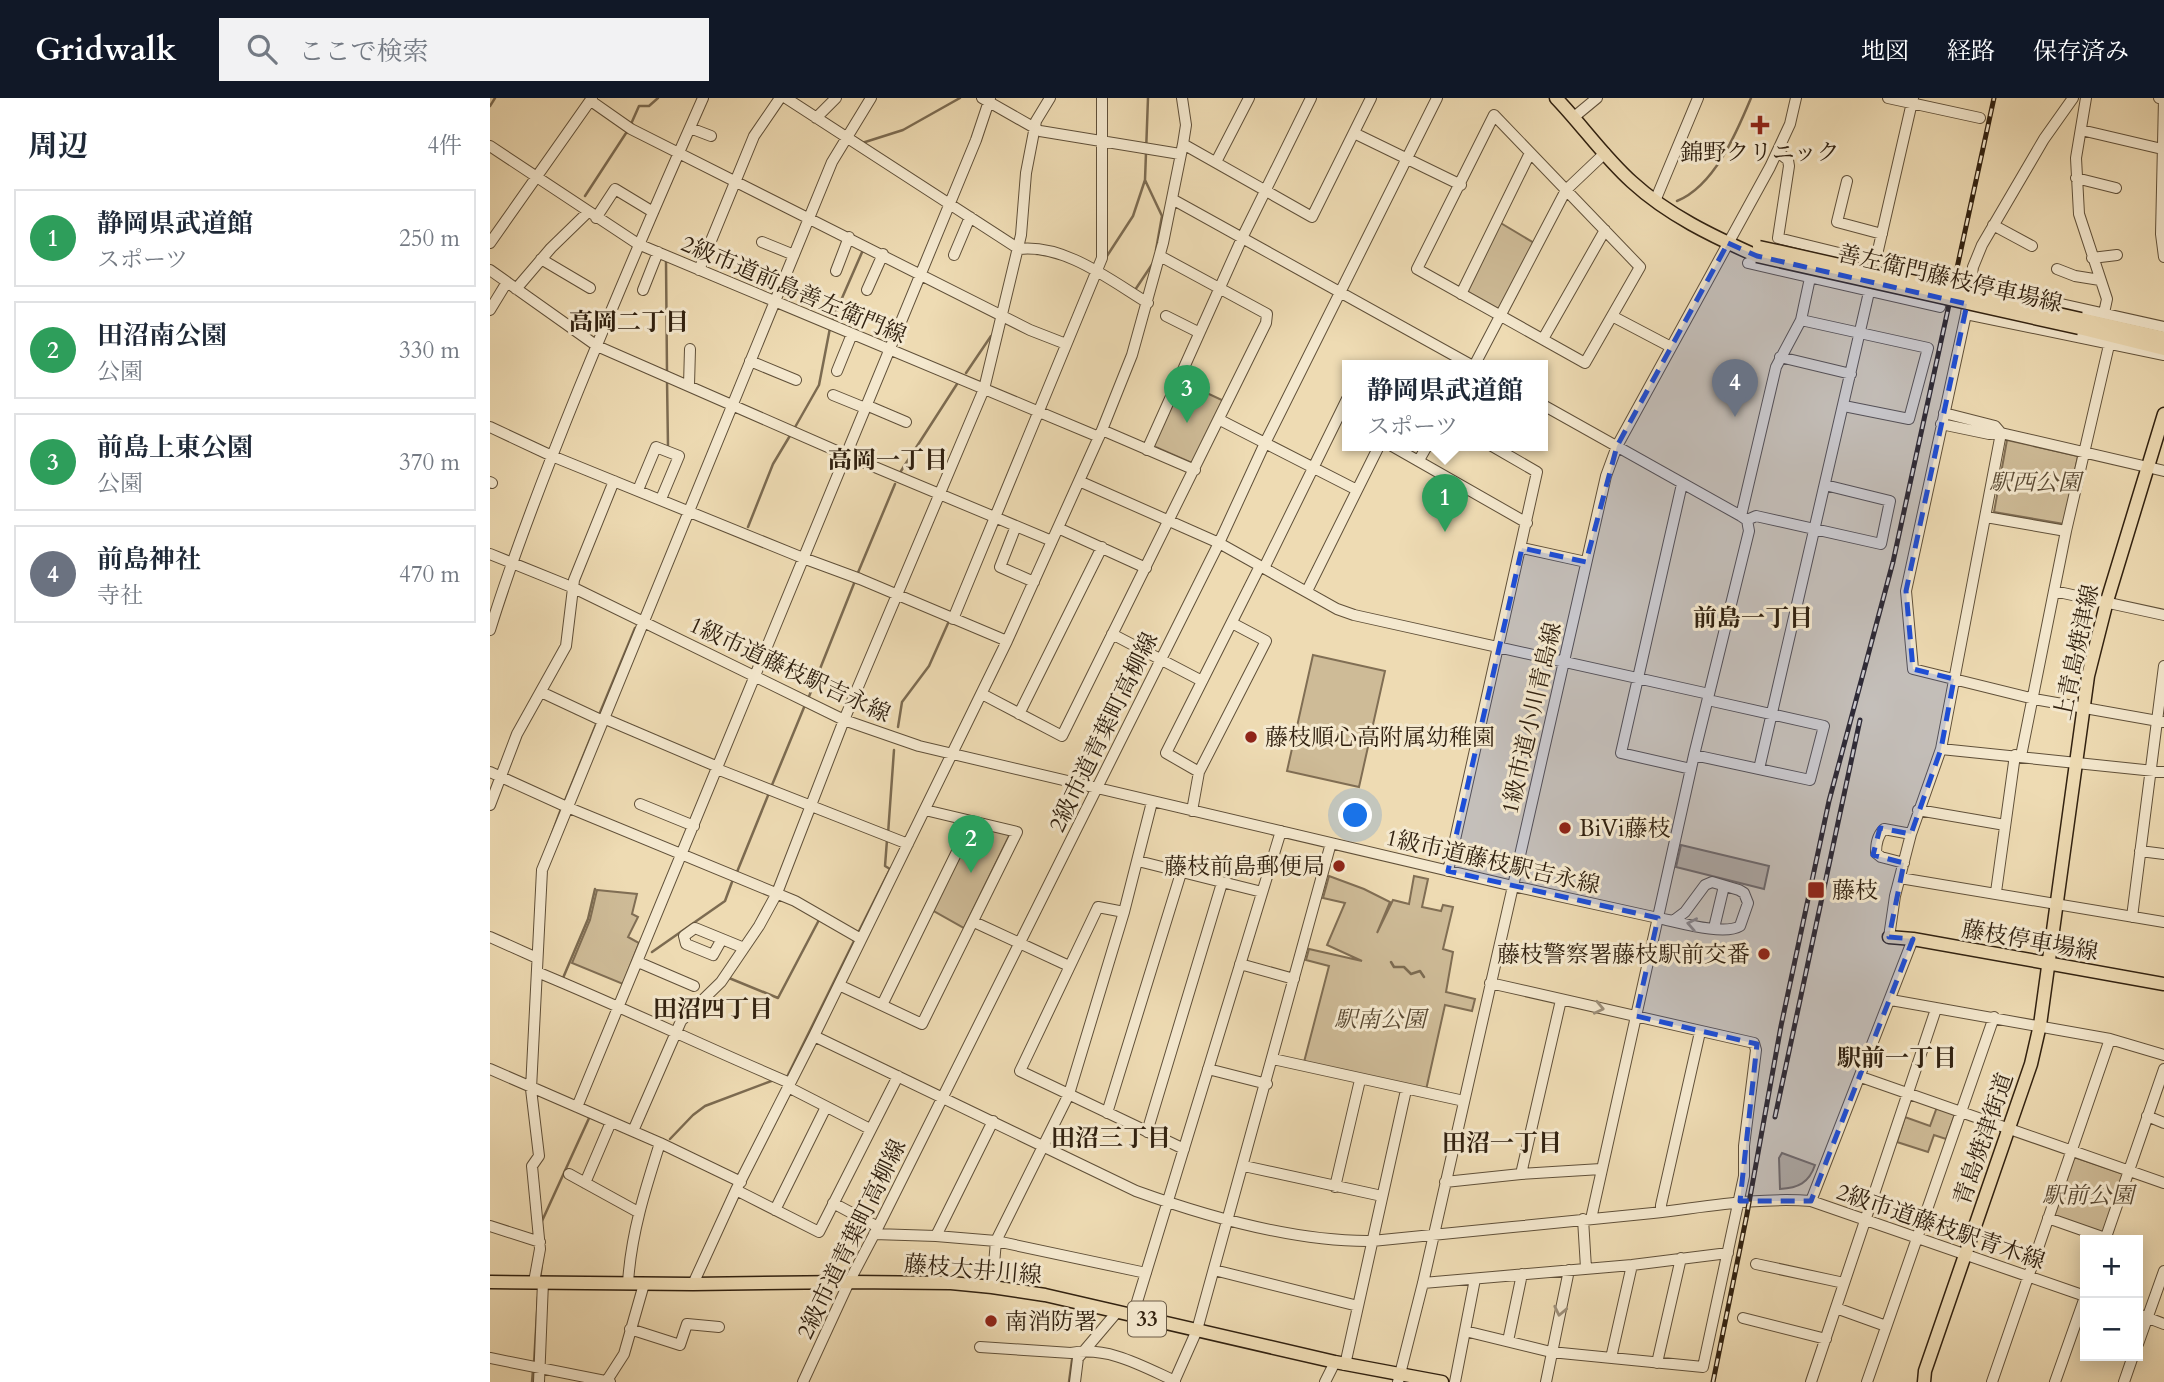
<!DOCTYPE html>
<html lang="ja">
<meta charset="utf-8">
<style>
:root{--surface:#fff;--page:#f2f2f3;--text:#1f2937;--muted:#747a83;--line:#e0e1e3;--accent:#111827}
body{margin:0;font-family:Cardo,"Noto Serif JP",serif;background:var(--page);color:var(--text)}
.controls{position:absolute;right:21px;bottom:21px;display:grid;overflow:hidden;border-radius:0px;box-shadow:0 4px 18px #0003}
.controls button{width:63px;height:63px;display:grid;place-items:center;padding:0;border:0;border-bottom:2px solid var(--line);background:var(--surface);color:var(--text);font:35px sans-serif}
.you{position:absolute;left:866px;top:718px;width:24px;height:24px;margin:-18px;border:5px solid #fff;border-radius:50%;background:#1a73e8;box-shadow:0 0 0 10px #1a73e833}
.badge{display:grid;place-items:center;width:46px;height:46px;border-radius:50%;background:var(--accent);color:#fff;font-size:23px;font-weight:700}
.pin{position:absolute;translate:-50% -58px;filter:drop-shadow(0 2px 4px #0008)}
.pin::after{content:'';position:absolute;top:37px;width:24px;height:21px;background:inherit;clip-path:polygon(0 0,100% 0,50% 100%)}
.popup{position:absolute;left:852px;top:262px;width:206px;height:91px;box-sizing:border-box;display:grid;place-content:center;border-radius:0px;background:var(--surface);filter:drop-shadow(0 2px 5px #0005);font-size:23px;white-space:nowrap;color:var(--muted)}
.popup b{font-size:26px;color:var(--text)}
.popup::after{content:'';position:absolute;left:50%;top:100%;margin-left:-14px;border:14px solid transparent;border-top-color:var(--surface)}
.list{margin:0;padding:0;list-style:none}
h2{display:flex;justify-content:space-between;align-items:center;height:91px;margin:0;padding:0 28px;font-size:30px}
h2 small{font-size:23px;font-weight:400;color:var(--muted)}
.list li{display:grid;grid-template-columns:46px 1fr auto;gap:21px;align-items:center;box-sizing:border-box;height:98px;margin:0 14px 14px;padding:0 14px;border:2px solid var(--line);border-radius:0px}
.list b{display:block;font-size:26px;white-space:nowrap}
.list p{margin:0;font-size:23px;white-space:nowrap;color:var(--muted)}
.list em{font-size:23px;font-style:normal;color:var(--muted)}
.icon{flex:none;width:38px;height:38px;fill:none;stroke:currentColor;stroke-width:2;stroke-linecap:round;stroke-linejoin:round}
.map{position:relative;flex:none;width:1674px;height:1284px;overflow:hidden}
header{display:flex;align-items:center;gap:42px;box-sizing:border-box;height:98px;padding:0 35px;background:var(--accent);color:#fff}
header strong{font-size:33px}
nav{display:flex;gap:38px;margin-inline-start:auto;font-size:24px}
.search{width:490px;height:63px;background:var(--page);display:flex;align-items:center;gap:18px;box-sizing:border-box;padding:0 24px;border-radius:0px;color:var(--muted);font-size:26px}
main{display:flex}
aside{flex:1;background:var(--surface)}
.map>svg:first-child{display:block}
.green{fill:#cebb97;stroke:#806e54;stroke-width:2}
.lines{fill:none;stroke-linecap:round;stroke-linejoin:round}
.stream{stroke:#7c6b51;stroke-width:2.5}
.minor-casing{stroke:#605039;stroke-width:12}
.major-casing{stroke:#312110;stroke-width:15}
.minor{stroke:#f4e8ce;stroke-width:10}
.major{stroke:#eedbb3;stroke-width:12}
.rail-casing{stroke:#312110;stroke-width:5}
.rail{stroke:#f4e8ce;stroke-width:2.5;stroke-dasharray:8;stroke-linecap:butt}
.major-bridge-casing{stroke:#312110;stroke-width:15;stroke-linecap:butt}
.major-bridge{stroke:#eedbb3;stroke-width:12}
.oneway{stroke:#9c8e78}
.marked{fill:#1d4ed8;fill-opacity:0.2;stroke:#1d4ed8;stroke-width:5;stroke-dasharray:14 9;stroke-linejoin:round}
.poi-dot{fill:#8f2418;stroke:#f4e8ce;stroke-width:2.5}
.labels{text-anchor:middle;stroke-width:6;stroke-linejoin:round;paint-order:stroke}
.shield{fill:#f4e8ce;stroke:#6c5d49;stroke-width:2}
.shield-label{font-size:21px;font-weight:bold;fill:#312110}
.poi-label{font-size:23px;fill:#312110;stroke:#f4e8ce;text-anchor:start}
.street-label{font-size:23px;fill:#312110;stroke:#f4e8ce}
.park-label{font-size:23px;font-style:italic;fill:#584832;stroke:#f4e8ce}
.neighbourhood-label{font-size:24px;font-weight:bold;fill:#312110;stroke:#f4e8ce}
</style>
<header>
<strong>Gridwalk</strong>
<div class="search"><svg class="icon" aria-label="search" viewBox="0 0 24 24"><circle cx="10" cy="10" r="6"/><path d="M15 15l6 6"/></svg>ここで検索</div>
<nav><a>地図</a><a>経路</a><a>保存済み</a></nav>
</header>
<main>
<aside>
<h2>周辺<small>4件</small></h2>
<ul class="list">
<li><span class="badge" style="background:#2e9e5b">1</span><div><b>静岡県武道館</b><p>スポーツ</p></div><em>250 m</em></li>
<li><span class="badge" style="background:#2e9e5b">2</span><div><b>田沼南公園</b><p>公園</p></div><em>330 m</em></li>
<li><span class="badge" style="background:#2e9e5b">3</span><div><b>前島上東公園</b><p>公園</p></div><em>370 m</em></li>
<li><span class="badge" style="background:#6b7280">4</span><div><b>前島神社</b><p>寺社</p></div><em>470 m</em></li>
</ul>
</aside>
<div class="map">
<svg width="1674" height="1284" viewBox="0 0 1674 1284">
<rect width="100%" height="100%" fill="#eedbb3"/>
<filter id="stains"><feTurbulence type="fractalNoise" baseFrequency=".00286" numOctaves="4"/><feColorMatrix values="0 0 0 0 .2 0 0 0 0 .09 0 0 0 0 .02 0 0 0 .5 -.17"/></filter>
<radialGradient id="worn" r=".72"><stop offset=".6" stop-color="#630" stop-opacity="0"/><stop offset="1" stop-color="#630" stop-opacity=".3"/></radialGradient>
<path class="green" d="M1009,124L1044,145L1009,215L975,195Z
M691,283L734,303L702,365L661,347Z
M1517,342L1588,358L1574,426L1504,414Z
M823,557L895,573L869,689L797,673Z
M485,727L517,734L519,738L474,830L442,812Z
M1191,747L1279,768L1274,791L1186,769Z
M839,778L874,791L900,804L887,835L903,802L919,806L924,778L938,781L932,809L951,813L953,807L963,809L953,851L963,854L956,894L985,901L982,913L955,907L936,992L814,964L839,868L816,862L819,851L872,863L837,847L855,805L833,800Z
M107,792L147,796L142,816L148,819L138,839L149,845L133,886L82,865L100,822Z
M1447,1009L1465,1016L1456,1041L1444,1037L1438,1054L1407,1044L1415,1019L1440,1028Z
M1292,1055L1325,1067C1319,1085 1308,1090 1290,1091L1289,1060Z
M1584,1059L1634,1076L1613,1136L1563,1118Z"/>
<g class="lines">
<path class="stream" d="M0,8L5,0
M141,26L149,8H159L168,0
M372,45L413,32L470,0
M655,82L672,118L666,152
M95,98L138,32
M1187,103C1224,88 1246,36 1261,0
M617,158L643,118L655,82L658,0
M176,162L177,275
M645,192L663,165
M342,223L373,152
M476,275L501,238H504
M177,281L178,349
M304,331L329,287L340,230
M411,373L467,286
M258,429L283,366L301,336
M367,477L405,386
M318,601L365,483
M109,617L145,530
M408,629L412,604L439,568L459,523
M282,687L315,607
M74,705L107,624
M398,736L404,652
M60,741L71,711
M247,774L279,695
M368,835L400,771L395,768L397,742
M162,854L235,803L242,784
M901,864L904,869H914L921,876L930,873L934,879
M73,880L98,821L105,791
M239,880L288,900L330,820
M297,979L365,841
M180,1041L203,1017L215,1008L284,982
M52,1123L100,1018
M50,1182L52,1164
M44,1265L48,1199
M42,1284L43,1272
M579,1284L582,1262"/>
<defs>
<path id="minor" d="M296,0L529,151C575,146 620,182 658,205
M492,0L550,33L690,56
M1398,0L1490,20
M1583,0L1554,41L1492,147L1483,169L1476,216L1416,493L1423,571L1544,601L1674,624
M1596,0L1586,60L1589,116L1617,201L1614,215
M1669,0L1674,1L1671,136L1674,159
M101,3L141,31L540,232L576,246
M1004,17L1150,169L1095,265L927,171Z
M1084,19L1107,0
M326,20L346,0
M200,30L221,38
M1591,32L1672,51
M864,35L971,87
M693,46L822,119L881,0
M0,48L148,146L609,339
M1288,54L1298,62L1299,68L1288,140L1446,179
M726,64L759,0
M1586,80L1626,90
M1357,83L1347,124L1392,136
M682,101L983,268
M1165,103L1208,0
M106,120L125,91L163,114
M1503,127L1542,148
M272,144L304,157
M0,145L102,0
M464,157L480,119
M1602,160L1627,157
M51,161L100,190
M1386,161L1423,0
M1258,165L1450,209
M1567,171L1585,178L1610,182
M0,172L107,248L356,357L562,443
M209,172L264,38L290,0
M346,173L359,139
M1481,186L1674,229
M26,191L61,150L97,115
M153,192L168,154
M377,192L393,156
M971,196L1040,55
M0,212L17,184
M1476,216L1674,257
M676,218L708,234
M1122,218L1181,249
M1311,222L1320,180
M1053,241L1115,132
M1290,259L1361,276
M260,263L306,282
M984,268L1076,92L1115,55
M347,273L362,236
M199,287L200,251
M343,297L375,310
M376,307L416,324
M1053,307L1251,418L1257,422L1259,433L1204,657L1101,1121
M1454,315L1505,328L1511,335
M730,322L867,392
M1451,326L1499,336L1511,335L1674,373
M0,329L62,358L313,460L370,481L517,543
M612,332L705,372
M902,348L1037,425
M657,352L753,138L821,0
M929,362L937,348
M589,383L729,445L847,511L864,517L1219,596
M0,384L2,385
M1192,386L1131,655L1201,671
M148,392L166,349L189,358L171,401
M1251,418L1286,269L1311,222L1438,250L1419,321L1354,308
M1496,419L1576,433
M1257,422L1266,418L1391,446L1400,403L1335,387
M526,428L510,469L544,484
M568,430L656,470
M1032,450L1096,464
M0,456L84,490L354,622L429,648L1023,788L1168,820L1183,823L1195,814L1215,787L1222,784L1249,792L1254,795L1258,805L1250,828C1234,838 1188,824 1168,820
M774,470L857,301
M817,493L889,348
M1564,493L1674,517
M463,521L612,160V0
M0,532C25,451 56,372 88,293C128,195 170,97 213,0
M622,536L712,583
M51,594L113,623
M492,596L572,638L776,225L777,216L670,158
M529,616L612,449
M113,620L228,669
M1451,651L1674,674
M1204,657L1320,682L1334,628L1218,602
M1531,658L1576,433L1619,247
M227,671L418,746
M1269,671L1379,194
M0,674L77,709L305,803L371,841
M709,674L676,655L770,468
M150,706L204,728
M0,707L27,636L76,548L84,482L124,383
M1428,712L1515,727
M702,713L709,674L776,543L742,525
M1650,753L1674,756
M648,763L772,794
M1414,765L1391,759L1386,755C1386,746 1387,738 1394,731L1421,736
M958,773L1047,374L1002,348
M1410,780L1674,824
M1506,794L1525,657
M634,814L608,809L530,973L694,1051
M1642,819L1674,568
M484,824L579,868
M1224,830L1234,788
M0,839L47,860
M1399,839L1405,798L1421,736L1451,651L1511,335
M232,841L223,857L196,846L194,838L205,830L254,850
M148,864L204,888
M750,866L804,881
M47,874C132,909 215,949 300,985
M349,887L432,926L527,734L435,712
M1401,902L1620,941L1674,957
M392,907L482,723
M324,938L646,1093C718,1119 807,1144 882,1143C976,1134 1069,1124 1163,1115C1216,1109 1268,1099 1321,1103L1595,1198
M783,961L974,1003
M0,971L170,1045L251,1084
M718,971L777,986
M1371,979L1674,1085
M298,989L380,1031
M87,1009L486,42L500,0
M617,1015L691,775
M1657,1018L1674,1025
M143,1033L191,923L231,884L269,828L287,795L354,622L494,291L531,137L536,75L546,23L560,0
M657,1034L732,785
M754,1068L892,1098
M79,1076L148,1114
M1031,1076L1071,902
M955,1084L1031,1076L1111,1071
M95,1085L121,1024
M845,1089L870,982
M246,1092L329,1134L408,978
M1321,1103L1423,841
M343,1105L388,1129
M285,1112L336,1009
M1171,1114V1107L1210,934
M1558,1120L1615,1140
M1093,1121L1096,1170
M0,1128L50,1144
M384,1136L446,1138L506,1143L656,1175
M446,1138L503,1023
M1615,1142L1674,971
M1266,1166L1354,1185
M724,1172L868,1208
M44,1184L50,1151L42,1068L49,1058L41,991L52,772L342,64L381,0
M138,1185C141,1136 155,1092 170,1045
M933,1185L1142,1167L1238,1155
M203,1186L246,1092L324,938L517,543L612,332L642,257L673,145L693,46L696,27L692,0
M502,1189L506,1143L579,996L634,814L662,704
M1346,1210L1396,1228
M1648,1216L1674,1226
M643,1217L791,733
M1253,1220L1336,1241
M140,1231L190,1247L197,1226L229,1229
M975,1233L1061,1254L1213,1269L1254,1078V1048L1266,952L1264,945L1000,885
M1018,1243L1032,1176
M1648,1246L1674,1173
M490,1249L581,1255C618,1248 652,1268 685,1283
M0,1260L120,1284
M1121,1260L1142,1167
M1167,1265L1191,1160
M855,1267L916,992
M49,1284L53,1184
M116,1284L134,1256L154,1186
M313,1284L359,1184L388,1129L729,445L775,345L947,0
M585,1284L588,1260L627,1214
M684,1284L707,1232L841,745
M835,1284L845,1264
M908,1284L933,1185L1116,378L1127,348L1280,69L1300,26L1306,0
M965,1284L985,1181
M1056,1284L1079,1172
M1321,1284L1446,911
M1377,1284L1504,919
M1502,1284L1620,941
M1565,1284L1595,1199
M1634,1284L1643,1258"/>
<path id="major" d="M1066,0C1092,27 1114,59 1142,84C1178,117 1222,138 1267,158
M1591,221L1674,240
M1589,230L1674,251
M1399,839L1423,841L1674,886
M0,1184L203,1186L359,1184L461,1185L502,1189L555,1197L845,1264L952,1284
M1434,1284L1435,1273L1541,966L1550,927L1598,578L1617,503L1674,316"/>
</defs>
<use href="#minor" class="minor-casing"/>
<use href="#major" class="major-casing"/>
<use href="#minor" class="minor"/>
<use href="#major" class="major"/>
<defs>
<path id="rail" d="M1285,1019L1370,622
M1223,1284L1257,1116L1291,928L1339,703L1403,464L1504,0"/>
</defs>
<use href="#rail" class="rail-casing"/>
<use href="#rail" class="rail"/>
<defs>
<path id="major-bridge" d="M1269,149L1591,221
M1267,158L1589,230"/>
</defs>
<use href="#major-bridge" class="major-bridge-casing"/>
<use href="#major-bridge" class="major-bridge"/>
</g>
<defs><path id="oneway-chevron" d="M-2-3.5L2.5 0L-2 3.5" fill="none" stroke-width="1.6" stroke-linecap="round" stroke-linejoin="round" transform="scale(1.75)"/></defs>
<g class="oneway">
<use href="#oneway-chevron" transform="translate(1202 826) rotate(-169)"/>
<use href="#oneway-chevron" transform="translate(1109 910) rotate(12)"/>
<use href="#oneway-chevron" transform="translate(1070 1213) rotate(102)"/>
</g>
<path class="marked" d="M1238,145L1267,158L1477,206L1416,493L1423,571L1464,581L1451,651L1421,736L1390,730L1383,757L1414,765L1399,839L1423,841L1321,1103H1250L1267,946L1146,918L1168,820L958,773L1032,450L1096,464L1127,348Z"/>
<g class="poi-dot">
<path d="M1266.5 16.5h7v7h7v7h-7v7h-7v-7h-7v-7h7z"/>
<circle cx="761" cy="639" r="7"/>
<circle cx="1075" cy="730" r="7"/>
<circle cx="849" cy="768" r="7"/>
<rect x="1317" y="783" width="18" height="18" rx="3.5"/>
<circle cx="1274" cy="856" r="7"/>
<circle cx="501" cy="1223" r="7"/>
</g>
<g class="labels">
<rect class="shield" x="638" y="1203.5" width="38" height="35" rx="5"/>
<g class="shield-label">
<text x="657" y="1228">33</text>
</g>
<g class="poi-label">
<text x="1270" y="62" text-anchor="middle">錦野クリニック</text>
<text x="775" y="647">藤枝順心高附属幼稚園</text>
<text x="1089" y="738">BiVi藤枝</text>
<text x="835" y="776" text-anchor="end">藤枝前島郵便局</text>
<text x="1342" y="800">藤枝</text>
<text x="1260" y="864" text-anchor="end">藤枝警察署藤枝駅前交番</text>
<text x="515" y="1231">南消防署</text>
</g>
<g class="street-label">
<text transform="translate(1460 180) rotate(13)" y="8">善左衛門藤枝停車場線</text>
<text transform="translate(304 191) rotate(23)" y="8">2級市道前島善左衛門線</text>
<text transform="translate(1586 554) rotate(-78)" y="8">上青島焼津線</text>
<text transform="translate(300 571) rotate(25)" y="8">1級市道藤枝駅吉永線</text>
<text transform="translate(1041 620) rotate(-77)" y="8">1級市道小川青島線</text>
<text transform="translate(613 634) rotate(-64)" y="8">2級市道青葉町高柳線</text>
<text transform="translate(1003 763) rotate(13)" y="8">1級市道藤枝駅吉永線</text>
<text transform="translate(1540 842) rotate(10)" y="8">藤枝停車場線</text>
<text transform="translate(1493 1041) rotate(-71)" y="8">青島焼津街道</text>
<text transform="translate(1451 1128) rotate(19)" y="8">2級市道藤枝駅青木線</text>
<text transform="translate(361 1141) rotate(-64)" y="8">2級市道青葉町高柳線</text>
<text transform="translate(483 1171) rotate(5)" y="8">藤枝大井川線</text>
</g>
<g class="park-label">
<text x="1545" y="392">駅西公園</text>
<text x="890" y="929">駅南公園</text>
<text x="1598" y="1105">駅前公園</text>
</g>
<g class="neighbourhood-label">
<text x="139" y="232">高岡二丁目</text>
<text x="398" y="370">高岡一丁目</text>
<text x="1263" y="528">前島一丁目</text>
<text x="223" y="919">田沼四丁目</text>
<text x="1407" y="968">駅前一丁目</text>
<text x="621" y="1048">田沼三丁目</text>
<text x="1012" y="1053">田沼一丁目</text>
</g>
</g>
<rect width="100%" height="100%" filter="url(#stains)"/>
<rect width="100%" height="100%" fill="url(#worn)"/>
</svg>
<div class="controls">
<button>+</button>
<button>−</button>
</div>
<div class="you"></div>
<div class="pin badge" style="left:955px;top:434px;background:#2e9e5b">1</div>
<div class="popup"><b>静岡県武道館</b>スポーツ</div>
<div class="pin badge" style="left:481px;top:775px;background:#2e9e5b">2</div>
<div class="pin badge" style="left:697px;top:325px;background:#2e9e5b">3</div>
<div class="pin badge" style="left:1245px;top:319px;background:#6b7280">4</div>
</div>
</main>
